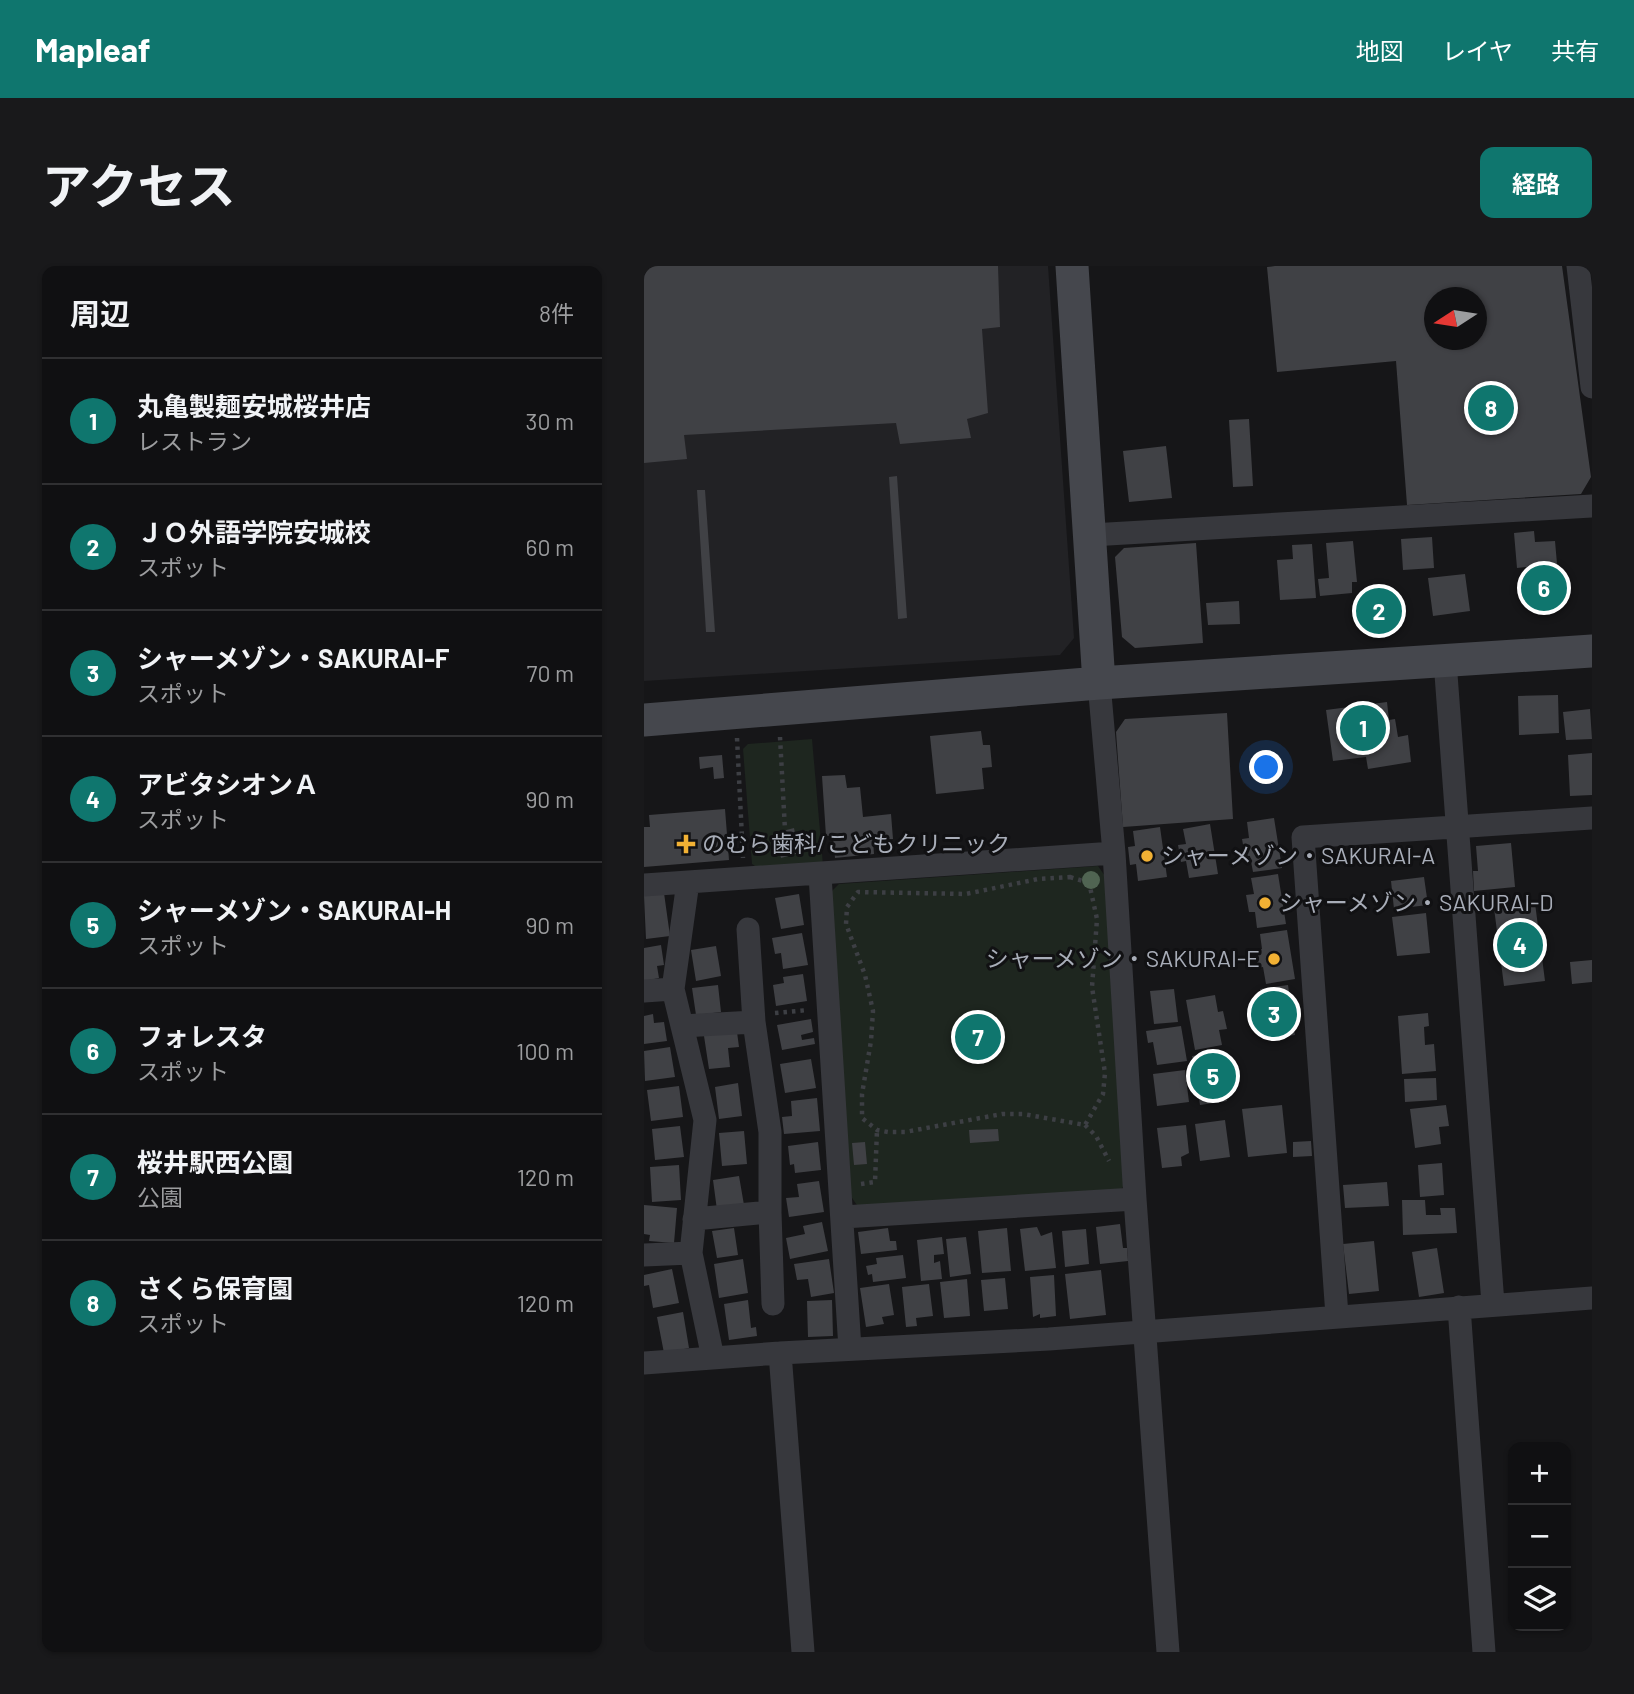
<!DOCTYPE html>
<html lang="ja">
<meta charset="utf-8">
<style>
:root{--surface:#101012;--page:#19191b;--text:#f1f3f6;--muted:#9c9d9f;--line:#303032;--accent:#0f766e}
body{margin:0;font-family:Barlow,"Noto Sans JP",sans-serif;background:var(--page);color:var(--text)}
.controls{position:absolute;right:21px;bottom:21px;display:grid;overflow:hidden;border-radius:14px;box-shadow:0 2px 5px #0004}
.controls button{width:63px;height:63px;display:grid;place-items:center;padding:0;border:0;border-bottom:2px solid var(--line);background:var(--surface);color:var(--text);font:35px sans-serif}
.compass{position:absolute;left:780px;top:21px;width:63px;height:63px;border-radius:50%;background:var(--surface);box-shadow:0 2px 5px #0004;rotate:258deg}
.you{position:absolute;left:623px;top:502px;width:24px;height:24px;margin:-18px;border:5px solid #fff;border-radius:50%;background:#1a73e8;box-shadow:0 0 0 10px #1a73e833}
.badge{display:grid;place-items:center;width:46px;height:46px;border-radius:50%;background:var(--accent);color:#fff;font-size:23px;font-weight:700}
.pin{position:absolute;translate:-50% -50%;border:4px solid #fff;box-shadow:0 2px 7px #0006}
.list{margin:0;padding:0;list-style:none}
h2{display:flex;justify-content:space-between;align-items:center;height:91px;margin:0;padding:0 28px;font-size:30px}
h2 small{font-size:23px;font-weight:400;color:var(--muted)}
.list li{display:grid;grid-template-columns:46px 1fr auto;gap:21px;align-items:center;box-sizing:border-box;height:126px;padding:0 28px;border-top:2px solid var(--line)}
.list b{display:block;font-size:26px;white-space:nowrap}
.list p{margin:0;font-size:23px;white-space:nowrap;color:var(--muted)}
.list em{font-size:23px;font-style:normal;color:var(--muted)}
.icon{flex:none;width:38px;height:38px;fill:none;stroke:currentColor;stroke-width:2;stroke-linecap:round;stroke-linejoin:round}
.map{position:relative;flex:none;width:948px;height:1386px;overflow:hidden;border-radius:14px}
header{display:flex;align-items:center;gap:42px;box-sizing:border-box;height:98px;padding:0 35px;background:var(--accent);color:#fff}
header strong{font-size:33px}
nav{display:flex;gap:38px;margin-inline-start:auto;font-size:24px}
.intro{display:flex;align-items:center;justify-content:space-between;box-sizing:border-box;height:168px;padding:0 42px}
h1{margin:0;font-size:49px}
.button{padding:18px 32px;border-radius:14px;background:var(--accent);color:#fff;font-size:24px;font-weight:700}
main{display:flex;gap:42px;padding:0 42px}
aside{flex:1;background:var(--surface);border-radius:14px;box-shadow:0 2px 5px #0004}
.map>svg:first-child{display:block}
.built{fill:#222225}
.green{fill:#1e261f}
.building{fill:#404145;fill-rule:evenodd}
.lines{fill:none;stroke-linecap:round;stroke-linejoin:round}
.path{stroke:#3d3f44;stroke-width:4.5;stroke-dasharray:3.5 5;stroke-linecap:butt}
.street{stroke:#37383d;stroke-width:23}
.secondary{stroke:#45474d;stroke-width:33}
.tree{fill:#506452}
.poi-dot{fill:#f2b134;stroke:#111113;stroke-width:2.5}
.labels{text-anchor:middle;stroke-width:6;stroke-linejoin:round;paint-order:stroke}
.poi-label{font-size:23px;fill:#a8adb8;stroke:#111113;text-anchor:start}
</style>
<header>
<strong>Mapleaf</strong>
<nav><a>地図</a><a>レイヤ</a><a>共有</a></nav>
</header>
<div class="intro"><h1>アクセス</h1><a class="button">経路</a></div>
<main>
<aside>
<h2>周辺<small>8件</small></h2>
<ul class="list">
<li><span class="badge">1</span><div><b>丸亀製麺安城桜井店</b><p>レストラン</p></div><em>30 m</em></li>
<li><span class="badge">2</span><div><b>ＪＯ外語学院安城校</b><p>スポット</p></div><em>60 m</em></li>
<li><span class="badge">3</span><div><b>シャーメゾン・SAKURAI-F</b><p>スポット</p></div><em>70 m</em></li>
<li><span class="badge">4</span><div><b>アビタシオンＡ</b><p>スポット</p></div><em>90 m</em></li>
<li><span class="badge">5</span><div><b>シャーメゾン・SAKURAI-H</b><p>スポット</p></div><em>90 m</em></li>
<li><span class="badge">6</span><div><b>フォレスタ</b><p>スポット</p></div><em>100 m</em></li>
<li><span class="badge">7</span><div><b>桜井駅西公園</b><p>公園</p></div><em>120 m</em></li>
<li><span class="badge">8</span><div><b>さくら保育園</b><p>スポット</p></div><em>120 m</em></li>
</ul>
</aside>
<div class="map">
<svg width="948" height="1386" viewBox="0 0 948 1386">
<rect width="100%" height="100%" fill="#161618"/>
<path class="built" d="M0,0H404L430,372L416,389L0,415Z"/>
<path class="green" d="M168,473L179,599L114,602L108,598L99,483L104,478Z
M454,600L461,610L483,915L475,926L217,945L206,929L187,626L195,618Z"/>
<path class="building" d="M0,0H354L356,61L338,63L344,147L323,153L327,172L256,178L252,157L40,169L43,193L0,197Z
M631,0H918L947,211L937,228L763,239L752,95L633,106L623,1ZM790,32H832V74H790Z
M605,153L609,220L589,221L585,154Z
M522,180L528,232L485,236L479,185Z
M253,210L263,352L254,353L245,211Z
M53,224H61L71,366H62Z
M890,265L891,276L911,275L917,343L886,345L882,301L873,302L870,267Z
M788,271L790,302L759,304L757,273Z
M709,275L713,316H708V327L676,330L674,313L685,312L682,277Z
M552,277L559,377L491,382L478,371L471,291L480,282Z
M668,278L672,332L636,334L633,294L649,293L648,279Z
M821,308L826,345L789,350L784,312Z
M751,330L754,357L719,361L716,334Z
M595,335L596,358L564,359L562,337Z
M914,429L915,467L875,469L874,430Z
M743,436L745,454L751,453L754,471L764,469L767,496L724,503L722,491L689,495L682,444Z
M946,443L948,473L922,474L919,446Z
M583,447L589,553L479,561L472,466L481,453Z
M337,465L339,479H346L348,501L338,502L340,523L292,528L286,470Z
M948,487V529L926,530L924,489Z
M78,489L80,512L70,513L69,501L56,503L55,491Z
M201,509L203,522L216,521L219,551L247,548L249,573L229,575L230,588L191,592L189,570H182L178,510Z
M81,543L85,594L0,601V561H6L5,549Z
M630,552L638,602L609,606L606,590H601L598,573L605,572L603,556Z
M566,558L574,608L545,612L542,595L537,596L534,579L542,578L539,563Z
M516,561L523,611L494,615L492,598L486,599L484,581L491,580L489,565Z
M150,562L155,587L137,592L131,567Z
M867,577L871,621L830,625L829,605H834L832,580Z
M634,608L642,658L613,662L611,646H605L602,629L610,628L607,612Z
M780,611L784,639L750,643L747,615Z
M20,627L26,670L2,673L0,630Z
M155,628L160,659L137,663L131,632Z
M891,637L901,715L860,720L850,642Z
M782,647L786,687L753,690L748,651Z
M643,664L651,713L622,718L619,701L614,702L611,684L618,683L616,668Z
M158,667L164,699L139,703L137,687L131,688L128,672Z
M17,679L20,699L13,700L15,712L0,715V682Z
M72,680L77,710L52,715L47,684Z
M948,694V716L928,718L926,696Z
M159,708L163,735L132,740L129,719L140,717L139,711Z
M74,719L77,746L52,749L48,722Z
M644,719L651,769L622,773L620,756L614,757L611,740L619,738L616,723Z
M530,723L534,756L510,758L506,725Z
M571,729L574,746L579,745L583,763L575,764L578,779L551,784L542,734Z
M784,747L785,760L780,761L781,779L790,778L792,805L758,808L754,750Z
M9,748L10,757L20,756L23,775L0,778V750Z
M167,753L169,766L157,769L158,774L170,772L171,778L138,784L133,759Z
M537,760L543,795L513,799L509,776L504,777L502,765Z
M93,766L95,781L84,782L86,801L65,803L60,770Z
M26,781L31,811L1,815L0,785Z
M577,785L579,802L585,801L587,819L580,820L583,835L556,839L548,790Z
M167,793L172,822L141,827L136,798Z
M541,804L545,836L513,840L509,808Z
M792,812L793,834L761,836L760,813Z
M94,817L98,850L75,853L71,821Z
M35,820L39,851L7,855L3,824Z
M173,832L176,865L140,868L138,851L148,850L147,835Z
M638,839L643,887L604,891L598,843Z
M802,839L805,860L795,861L797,878L771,882L766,843Z
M581,854L586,891L556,895L551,858Z
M542,859L545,887L537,891L538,900L518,902L513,862Z
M36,860L40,891L11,894L8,863Z
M354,863L355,875L326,877L325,864Z
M100,865L103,898L78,900L75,867Z
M667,875L668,890L649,891V876Z
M174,876L177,904L151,907L150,898L146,899L144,880Z
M221,876L223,898L210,899L208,877Z
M798,897L800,929L776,931L774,899Z
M35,899L37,934L8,936L6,901Z
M95,910L100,939L73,944L69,914Z
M175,915L180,946L145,951L142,932L155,931L153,918Z
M743,916L745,940L701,942L699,919Z
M758,934H781L782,949H797L796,942H811L813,967L759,969Z
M0,939L33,942L30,977L5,975L6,969L0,968Z
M178,956L184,985L146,993L142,972L161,968L159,960Z
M476,958L479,982H483L484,995L456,998L452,961Z
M393,961L397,970L408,966L412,1002L381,1005L376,963Z
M90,962L94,989L73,992L68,965Z
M244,962L246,975H252L253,984L217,988L214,966Z
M363,962L367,1005L338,1007L334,965Z
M442,963L445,998L421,1001L418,965Z
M298,971L300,988L290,989V997L296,995L298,1013L277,1015L273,974Z
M322,971L327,1008L306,1011L302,973Z
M730,975L735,1025L705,1028L699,978Z
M793,982L800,1027L775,1031L768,986Z
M259,989L262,1012L229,1016L228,1008L224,1009L222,1000L233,998L232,992Z
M99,993L104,1027L75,1032L70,998Z
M185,993L190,1027L167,1031L164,1013L153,1014L150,998Z
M28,1003L35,1037L9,1042L5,1019L0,1020V1009Z
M457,1004L462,1049L426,1053L421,1008Z
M410,1009L412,1050L396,1052V1048L389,1051L386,1011Z
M361,1012L364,1043L340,1045L337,1014Z
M323,1013L326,1050L300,1052L296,1016Z
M245,1018L250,1049L238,1051L240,1058L222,1061L216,1022Z
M285,1018L289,1050L272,1052L273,1060L262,1061L258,1021Z
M104,1034L107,1062L112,1061L113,1070L85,1074L80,1038Z
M188,1034L189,1070L164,1071L163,1035Z
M39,1046L45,1082L20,1087L13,1051Z"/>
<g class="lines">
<path class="path" d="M136,471L141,564
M93,472L99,592
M426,611L439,615L446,621L453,653L448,721L461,807L459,828L441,859L379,848H358L261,866H244L233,864L218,852V828L227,775L229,745L221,709L202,658L203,641L214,626L322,628L394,613Z
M131,747L164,744
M441,859L452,870L465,895
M217,918L231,916L233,864"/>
<path class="street" d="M934,0L948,121
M447,269L948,240
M801,395L849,1038
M455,417L470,587L491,933L524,1386
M176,609L206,1083
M44,616L29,723L61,854L47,987L69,1092
M0,619L470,587
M104,663L110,756L126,866V946L129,1038
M0,725L29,723
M38,760L110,756
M199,951L491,933
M50,953L126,946
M0,989L47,987
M815,1041L840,1386
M693,1050L659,571L948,552
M136,1087L159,1386
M0,1097L136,1087L405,1073L948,1032"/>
<path class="secondary" d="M428,0L455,417
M0,454L455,417L948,385"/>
</g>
<circle class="tree" cx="447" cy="614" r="9"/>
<g class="poi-dot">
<path d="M38.5 567.5h7v7h7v7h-7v7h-7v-7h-7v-7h7z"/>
<circle cx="503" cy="590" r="7"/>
<circle cx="621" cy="637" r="7"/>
<circle cx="630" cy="693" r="7"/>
</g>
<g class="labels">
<g class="poi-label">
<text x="58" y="586">のむら歯科/こどもクリニック</text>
<text x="517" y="598">シャーメゾン・SAKURAI-A</text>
<text x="635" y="645">シャーメゾン・SAKURAI-D</text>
<text x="616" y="701" text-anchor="end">シャーメゾン・SAKURAI-E</text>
</g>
</g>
</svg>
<div class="controls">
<button>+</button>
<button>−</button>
<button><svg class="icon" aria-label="layers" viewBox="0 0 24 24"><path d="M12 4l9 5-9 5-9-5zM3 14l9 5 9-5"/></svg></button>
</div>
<svg class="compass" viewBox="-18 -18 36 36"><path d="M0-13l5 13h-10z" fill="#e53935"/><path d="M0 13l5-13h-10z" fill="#9c9d9f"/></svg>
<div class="you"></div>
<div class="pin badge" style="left:719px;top:462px">1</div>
<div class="pin badge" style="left:735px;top:345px">2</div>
<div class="pin badge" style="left:630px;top:748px">3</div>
<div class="pin badge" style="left:876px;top:679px">4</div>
<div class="pin badge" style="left:569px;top:810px">5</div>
<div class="pin badge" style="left:900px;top:322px">6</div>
<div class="pin badge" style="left:334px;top:771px">7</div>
<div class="pin badge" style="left:847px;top:142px">8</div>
</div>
</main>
